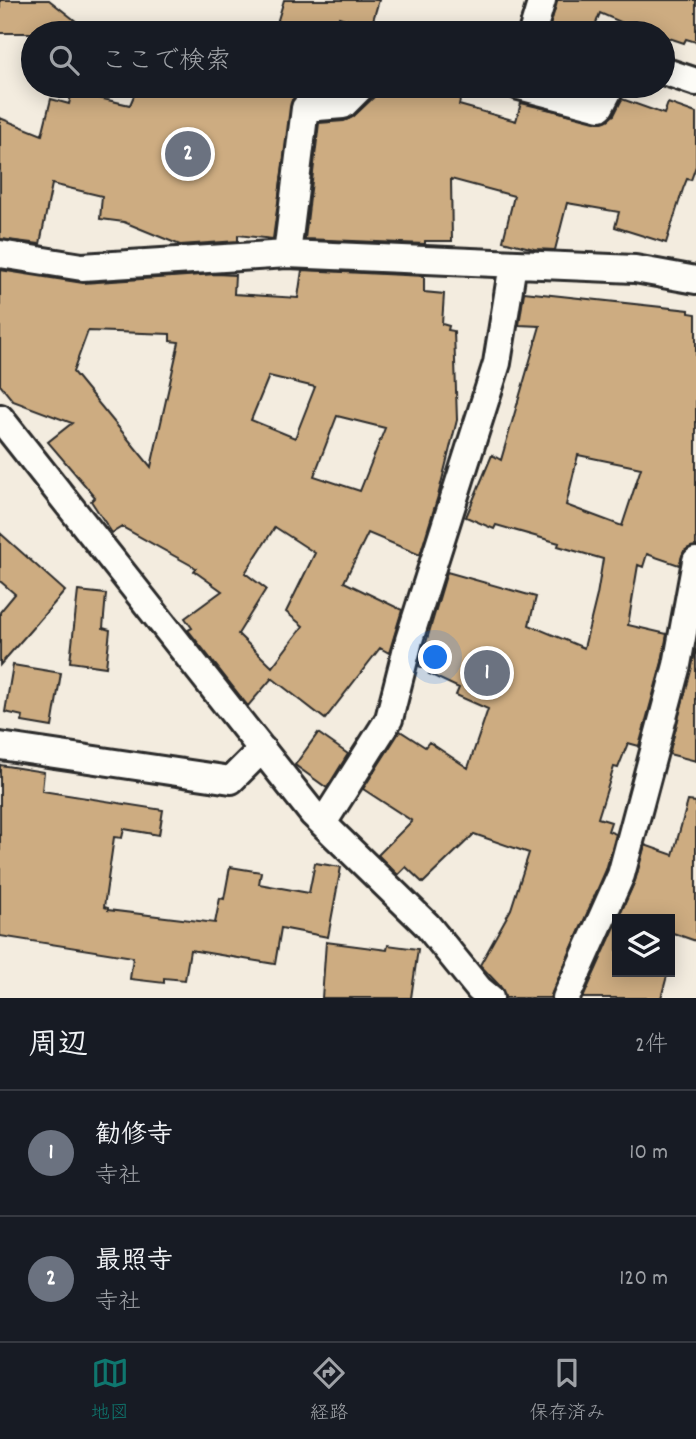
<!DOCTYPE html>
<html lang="ja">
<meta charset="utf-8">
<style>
:root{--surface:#171b24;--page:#242831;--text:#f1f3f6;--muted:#9ea1a6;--line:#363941;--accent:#0f766e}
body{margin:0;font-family:Dekko,"Klee One",sans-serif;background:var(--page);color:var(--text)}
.controls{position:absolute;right:21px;bottom:21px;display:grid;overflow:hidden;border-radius:0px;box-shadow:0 4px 18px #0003}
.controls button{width:63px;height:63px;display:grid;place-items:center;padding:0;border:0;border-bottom:2px solid var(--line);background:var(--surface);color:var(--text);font:35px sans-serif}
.you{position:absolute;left:436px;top:658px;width:24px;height:24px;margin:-18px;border:5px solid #fff;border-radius:50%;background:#1a73e8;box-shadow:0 0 0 10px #1a73e833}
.badge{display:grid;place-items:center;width:46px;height:46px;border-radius:50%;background:var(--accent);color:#fff;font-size:23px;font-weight:700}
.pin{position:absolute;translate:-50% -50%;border:4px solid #fff;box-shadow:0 2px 7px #0006}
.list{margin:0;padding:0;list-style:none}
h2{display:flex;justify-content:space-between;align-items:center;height:91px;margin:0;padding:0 28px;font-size:30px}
h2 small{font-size:23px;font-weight:400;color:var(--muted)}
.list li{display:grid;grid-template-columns:46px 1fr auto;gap:21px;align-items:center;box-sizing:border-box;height:126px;padding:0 28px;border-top:2px solid var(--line)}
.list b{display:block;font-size:26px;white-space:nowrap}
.list p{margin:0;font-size:23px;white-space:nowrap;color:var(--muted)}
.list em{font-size:23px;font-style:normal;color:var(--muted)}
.icon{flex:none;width:38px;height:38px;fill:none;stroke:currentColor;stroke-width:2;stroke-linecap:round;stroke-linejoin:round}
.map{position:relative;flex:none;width:696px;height:998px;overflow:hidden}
.search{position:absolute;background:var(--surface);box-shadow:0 4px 18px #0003;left:21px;right:21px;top:21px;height:77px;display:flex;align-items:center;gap:18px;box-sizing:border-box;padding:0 24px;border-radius:38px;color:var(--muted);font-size:26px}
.sheet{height:343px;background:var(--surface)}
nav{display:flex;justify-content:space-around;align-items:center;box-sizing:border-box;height:98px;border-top:2px solid var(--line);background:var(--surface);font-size:19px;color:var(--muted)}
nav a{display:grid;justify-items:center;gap:4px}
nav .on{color:var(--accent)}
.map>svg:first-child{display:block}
.building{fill:#cdac81;stroke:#2b2b2b;stroke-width:2;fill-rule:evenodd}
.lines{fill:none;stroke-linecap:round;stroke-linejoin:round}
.street-casing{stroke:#2b2b2b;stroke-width:32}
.street{stroke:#fdfcf7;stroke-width:26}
</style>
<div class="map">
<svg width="696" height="998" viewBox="0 0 696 998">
<rect width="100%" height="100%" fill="#f3ecdf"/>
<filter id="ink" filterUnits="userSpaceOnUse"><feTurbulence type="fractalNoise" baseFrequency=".0143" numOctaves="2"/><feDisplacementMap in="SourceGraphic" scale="14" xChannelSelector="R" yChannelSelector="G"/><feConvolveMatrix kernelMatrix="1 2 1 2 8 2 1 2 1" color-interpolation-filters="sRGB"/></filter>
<g filter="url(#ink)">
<path class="building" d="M0,0H49L91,33H0Z
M284,0H379L371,27L339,17L334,33H274Z
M557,0H696V42L686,39L684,43L663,36V33H646L600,13L592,33H548Z
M138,86H340L336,90L303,92L292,100L273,239L238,235V241L180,245L124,222L100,219L102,196L52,184L40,244L0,239V118L42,135L51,99L69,104L72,92L130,105Z
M377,86H463L459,105L516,121L521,103L602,122L614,115L622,99L664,114L668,103L696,113V166L691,180L687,179L683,189L666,243L615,227L619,212L567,203L555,250L534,249L503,241L514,196L451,179L452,241H425V244L305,239L319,123L344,121L353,117L374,97Z
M0,270L83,283L216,274L235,275L234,294L298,298L302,270L424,276V292L444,294L442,324L449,326L448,330L454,331L457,420L438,496L420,555L368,533L344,582L402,610L389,653L380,648L325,719L272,678L248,706L188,630L192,628L185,618L222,591L194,571L196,568L122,527L112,533L91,501L95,497L48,442L72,423L13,401L0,385ZM88,331L170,334V341L179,342L151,467L73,372ZM269,376L315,387L295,438L251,420ZM337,416L385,428L360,491L314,476ZM275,527L315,553L286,612L303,626L272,667L238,634L266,589L245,573Z
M524,292L689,310V313L696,314V546L684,551L679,565L647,554L643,567L638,565L628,625L667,634L662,662L639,746L628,743L618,768L614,767L598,818L611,822L608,831L616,834L606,870L550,998H505L500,986L480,965L511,909L529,853L474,834L423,883L406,867L398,875L378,855L412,821L363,789L400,731L425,747L429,742L468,768L488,709L456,695L459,688L429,674L431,672L419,666L447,572L536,597L529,625L584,648L597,595L603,559L558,546L559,543L496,525L494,529L466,517L492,455L501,460L540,326L519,325ZM578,455L641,468L622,526L566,505Z
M0,533L65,591L0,665V612L15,594L0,581Z
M78,591L106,594L103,628L110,630L106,667L70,662Z
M696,649V761L669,754Z
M13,665L61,673L52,727L22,722L23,716L5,712Z
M318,733L348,754L327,788L295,765Z
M0,765L44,772L42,791L163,810L159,835L124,829L122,838L114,837L104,907L108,908V910L215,923L220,898L224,899L230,867L261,872L259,884L309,893L315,863L341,867L328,937L281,928L275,964L190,950L185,980L164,978V983L130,979L133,957L0,936Z
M688,801L696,802V941L670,932V919H618L635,881L645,845L673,855Z
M617,922V972H668L661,998H583Z
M326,942L387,950L388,945L418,949L411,998H322Z"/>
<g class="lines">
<defs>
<path id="street" d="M532,33L542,0
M663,71L696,82
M519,86L600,107L611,86
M0,254L82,267L287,254L635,269L696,280
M287,254L305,108L343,105L362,86
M0,418L313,814L427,925L479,989L490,998
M0,746L231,780L262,749
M323,823L389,719L409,640L497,363L513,264
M566,998L621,875L677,665L696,561"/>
</defs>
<use href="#street" class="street-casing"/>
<use href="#street" class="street"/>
</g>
</g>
</svg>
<div class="controls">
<button><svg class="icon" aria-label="layers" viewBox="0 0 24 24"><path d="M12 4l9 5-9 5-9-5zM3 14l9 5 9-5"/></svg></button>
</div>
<div class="you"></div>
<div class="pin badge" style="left:487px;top:673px;background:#6b7280">1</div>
<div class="pin badge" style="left:188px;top:154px;background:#6b7280">2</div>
<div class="search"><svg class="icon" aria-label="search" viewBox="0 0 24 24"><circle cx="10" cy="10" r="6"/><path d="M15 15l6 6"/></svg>ここで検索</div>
</div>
<section class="sheet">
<h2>周辺<small>2件</small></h2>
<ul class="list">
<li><span class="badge" style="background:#6b7280">1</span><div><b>勧修寺</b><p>寺社</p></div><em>10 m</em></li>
<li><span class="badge" style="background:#6b7280">2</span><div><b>最照寺</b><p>寺社</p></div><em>120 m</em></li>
</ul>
</section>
<nav>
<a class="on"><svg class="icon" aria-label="map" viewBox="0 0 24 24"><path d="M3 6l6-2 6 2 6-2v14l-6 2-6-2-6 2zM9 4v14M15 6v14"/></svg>地図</a>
<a><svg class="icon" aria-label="directions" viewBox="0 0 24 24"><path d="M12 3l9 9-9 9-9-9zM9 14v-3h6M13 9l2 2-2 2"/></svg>経路</a>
<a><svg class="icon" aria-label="saved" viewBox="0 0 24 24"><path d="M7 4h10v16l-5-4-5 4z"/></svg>保存済み</a>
</nav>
